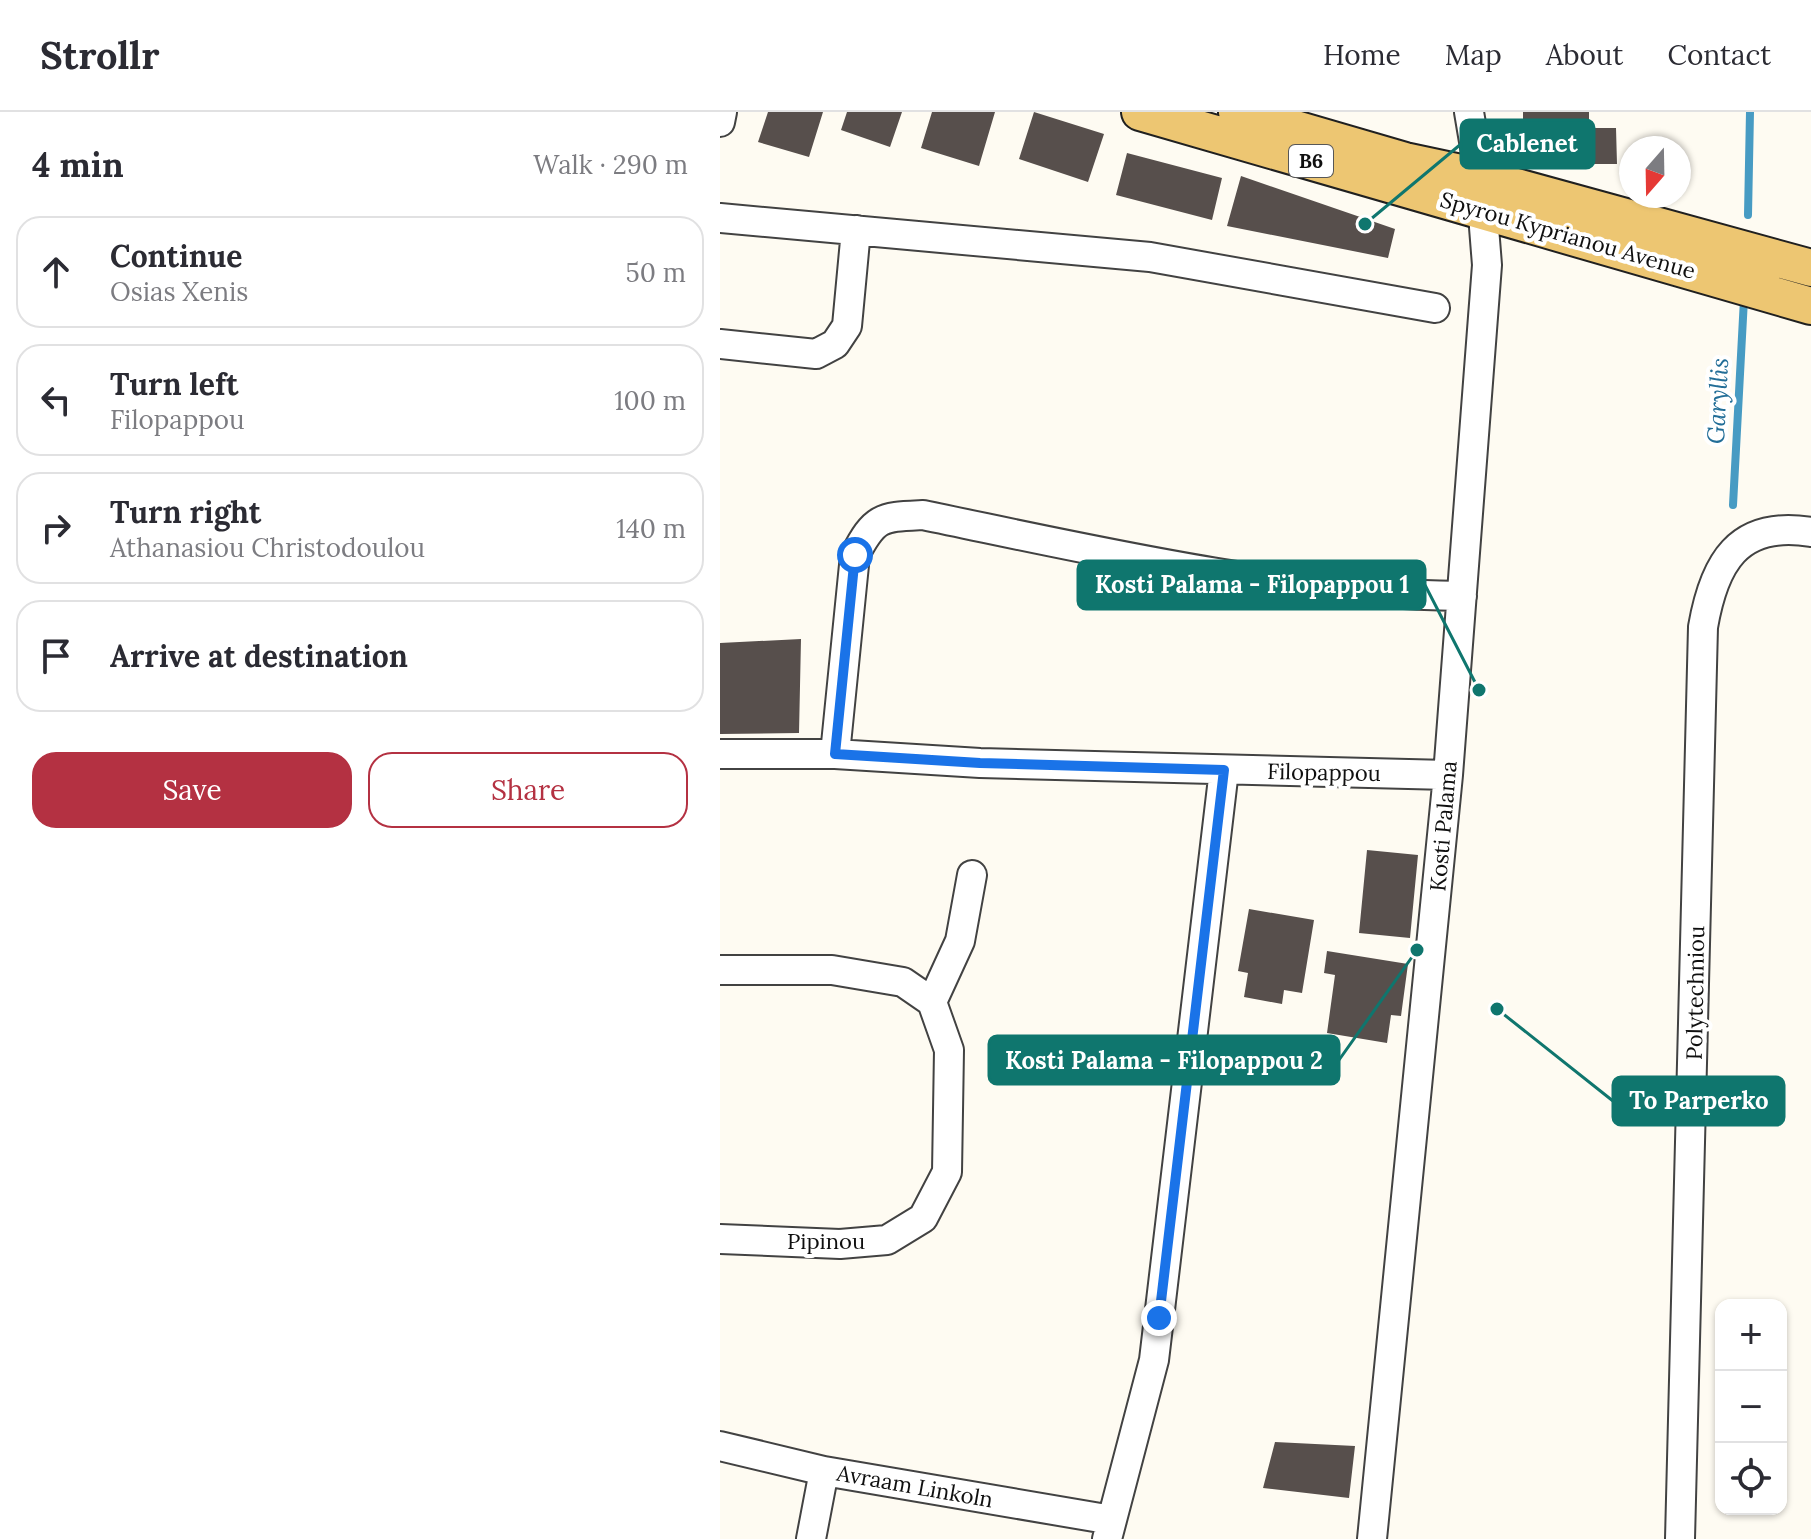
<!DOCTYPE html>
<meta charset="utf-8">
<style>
:root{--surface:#fff;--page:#f7f7f7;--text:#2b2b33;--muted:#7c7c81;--line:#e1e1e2;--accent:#b43142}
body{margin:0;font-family:Lora,serif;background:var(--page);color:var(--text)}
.controls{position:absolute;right:24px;bottom:24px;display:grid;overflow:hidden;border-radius:16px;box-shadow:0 2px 6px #0004}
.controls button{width:72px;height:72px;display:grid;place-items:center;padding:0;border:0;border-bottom:2px solid var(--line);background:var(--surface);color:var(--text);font:40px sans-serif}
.compass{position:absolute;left:899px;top:24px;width:72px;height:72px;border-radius:50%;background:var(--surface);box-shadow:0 2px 6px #0004;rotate:200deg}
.stop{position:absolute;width:24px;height:24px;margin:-18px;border:6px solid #1a73e8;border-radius:50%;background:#fff}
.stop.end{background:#1a73e8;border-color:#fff;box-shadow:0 2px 8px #0008}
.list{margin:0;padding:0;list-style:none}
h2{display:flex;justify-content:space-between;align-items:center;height:104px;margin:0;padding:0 32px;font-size:34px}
h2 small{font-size:26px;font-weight:400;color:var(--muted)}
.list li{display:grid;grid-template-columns:52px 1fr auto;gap:24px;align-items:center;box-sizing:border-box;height:112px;margin:0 16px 16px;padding:0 16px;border:2px solid var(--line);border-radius:24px}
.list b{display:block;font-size:30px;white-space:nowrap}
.list p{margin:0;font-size:26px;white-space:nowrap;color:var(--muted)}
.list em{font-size:26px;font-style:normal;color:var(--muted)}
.actions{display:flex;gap:16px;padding:24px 32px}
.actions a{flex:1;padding:18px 0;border:2px solid var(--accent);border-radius:24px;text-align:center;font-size:28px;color:var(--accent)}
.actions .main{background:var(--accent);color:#fff}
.icon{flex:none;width:44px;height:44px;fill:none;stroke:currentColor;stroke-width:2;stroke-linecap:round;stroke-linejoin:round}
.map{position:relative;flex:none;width:1091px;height:1427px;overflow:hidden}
header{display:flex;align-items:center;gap:48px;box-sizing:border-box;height:112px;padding:0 40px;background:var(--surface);border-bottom:2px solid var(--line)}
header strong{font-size:38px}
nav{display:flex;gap:44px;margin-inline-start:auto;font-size:28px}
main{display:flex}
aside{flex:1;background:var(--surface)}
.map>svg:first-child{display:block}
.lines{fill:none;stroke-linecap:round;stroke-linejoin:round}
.stream{stroke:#479bc3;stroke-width:8}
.building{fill:#574f4c}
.minor-casing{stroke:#424242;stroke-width:32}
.major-casing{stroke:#202020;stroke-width:40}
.minor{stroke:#fff;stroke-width:28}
.major{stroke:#edc672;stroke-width:36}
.route{stroke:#1a73e8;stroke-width:10}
.labels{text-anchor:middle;stroke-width:8;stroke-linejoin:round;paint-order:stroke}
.shield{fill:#fff;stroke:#575757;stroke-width:2}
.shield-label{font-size:20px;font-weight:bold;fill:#0f0f0f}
.street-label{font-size:22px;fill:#0f0f0f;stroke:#fff}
.water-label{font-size:24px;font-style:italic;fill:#216d97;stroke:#fff}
.leader{fill:none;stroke:#0f766e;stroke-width:3}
.callout-dot{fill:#0f766e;stroke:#fff;stroke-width:3}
.callout{fill:#0f766e;stroke:#0f766e;stroke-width:3}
.callout-label{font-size:24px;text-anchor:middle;font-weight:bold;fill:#fff}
</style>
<header>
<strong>Strollr</strong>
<nav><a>Home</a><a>Map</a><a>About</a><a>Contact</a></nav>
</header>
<main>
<aside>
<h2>4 min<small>Walk · 290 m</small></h2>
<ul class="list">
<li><svg class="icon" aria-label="ahead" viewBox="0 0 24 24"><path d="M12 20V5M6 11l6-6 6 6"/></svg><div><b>Continue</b><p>Osias Xenis</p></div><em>50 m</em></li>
<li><svg class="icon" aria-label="left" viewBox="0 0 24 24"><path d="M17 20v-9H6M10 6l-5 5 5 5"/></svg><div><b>Turn left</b><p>Filopappou</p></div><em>100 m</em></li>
<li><svg class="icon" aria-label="right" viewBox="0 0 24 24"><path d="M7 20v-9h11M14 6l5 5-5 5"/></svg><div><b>Turn right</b><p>Athanasiou Christodoulou</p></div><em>140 m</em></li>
<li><svg class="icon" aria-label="arrive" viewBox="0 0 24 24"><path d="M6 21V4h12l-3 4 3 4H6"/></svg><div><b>Arrive at destination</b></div></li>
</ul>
<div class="actions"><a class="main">Save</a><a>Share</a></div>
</aside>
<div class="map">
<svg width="1091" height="1427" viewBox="0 0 1091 1427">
<rect width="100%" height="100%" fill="#fefbf2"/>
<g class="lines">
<path class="stream" d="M1028,103L1030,0
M1013,393L1024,187"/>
</g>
<path class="building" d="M48,0H103L89,45L38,30Z
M127,0H182L170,35L121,18Z
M212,0H275L259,54L201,36Z
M314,0L384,22L368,70L299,47Z
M803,0H869V12H803Z
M830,16H896L897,52H830Z
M407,41L502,66L492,108L396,83Z
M521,64L675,117L668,146L507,114Z
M81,527L79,621L0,622V531Z
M647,738L698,743L690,826L639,821Z
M529,797L594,808L582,881L564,878L562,892L524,885L528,861L518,859Z
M607,839L688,852L681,904L671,903L667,931L607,921L615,863L604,861Z
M555,1330L635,1334L629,1386L543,1376Z"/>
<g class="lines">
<defs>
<path id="minor" d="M0,10L2,0
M0,106L430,145L715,196
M0,232L96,242L115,232L127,214L136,118
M0,642H115L260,651L728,663
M115,642L135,443C155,404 162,405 203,403C382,440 559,482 742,484
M0,858H112L183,870L212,890L229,938L227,1060L203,1106L167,1128L120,1132L0,1127
M212,890L240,829L252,763
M0,1334L104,1359L392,1408
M91,1427L104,1359
M387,1427L434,1248L504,658
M652,1427L728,663L763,205L767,153L760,65L749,0
M960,1427L983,515C994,452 1017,408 1091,420"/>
<path id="major" d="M420,0L1091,194
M517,0L685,49L760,65L1091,156"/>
</defs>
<use href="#minor" class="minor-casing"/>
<use href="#major" class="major-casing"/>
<use href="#minor" class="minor"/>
<use href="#major" class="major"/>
</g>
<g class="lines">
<path class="route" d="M135,443L115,642L260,651L504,658L439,1206"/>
</g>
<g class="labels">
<rect class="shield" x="569" y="33" width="44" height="32" rx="6"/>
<g class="shield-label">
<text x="591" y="56">B6</text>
</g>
<g class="street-label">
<text transform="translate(848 123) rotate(16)" y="8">Spyrou Kyprianou Avenue</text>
<text transform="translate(604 660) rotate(1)" y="8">Filopappou</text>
<text transform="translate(723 714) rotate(-85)" y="8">Kosti Palama</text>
<text transform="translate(975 881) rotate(-89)" y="8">Polytechniou</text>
<text x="106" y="1137">Pipinou</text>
<text transform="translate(195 1374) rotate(10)" y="8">Avraam Linkoln</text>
</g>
<g class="water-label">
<text transform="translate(998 289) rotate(-87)" y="8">Garyllis</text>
</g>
</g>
<path class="leader" d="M645 112L741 32M759 578L705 473M697 838L619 948M777 897L893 989"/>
<g class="callout-dot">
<circle cx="645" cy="112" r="8"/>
<circle cx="759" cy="578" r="8"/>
<circle cx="697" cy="838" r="8"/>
<circle cx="777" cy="897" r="8"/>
</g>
<g class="callout">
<rect x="741" y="8" width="133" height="48" rx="8"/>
<rect x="358" y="449" width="347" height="48" rx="8"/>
<rect x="269" y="924" width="350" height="48" rx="8"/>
<rect x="893" y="965" width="171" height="48" rx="8"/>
</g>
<g class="callout-label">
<text x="807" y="40">Cablenet</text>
<text x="532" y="481">Kosti Palama - Filopappou 1</text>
<text x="444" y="957">Kosti Palama - Filopappou 2</text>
<text x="979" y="997">To Parperko</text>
</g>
</svg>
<div class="controls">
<button>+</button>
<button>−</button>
<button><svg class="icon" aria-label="locate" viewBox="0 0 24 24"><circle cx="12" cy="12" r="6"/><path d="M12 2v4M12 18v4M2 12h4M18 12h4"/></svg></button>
</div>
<svg class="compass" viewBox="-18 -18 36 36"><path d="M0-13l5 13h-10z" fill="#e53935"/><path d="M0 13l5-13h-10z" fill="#7c7c81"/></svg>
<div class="stop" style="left:135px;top:443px"></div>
<div class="stop end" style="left:439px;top:1206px"></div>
</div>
</main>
